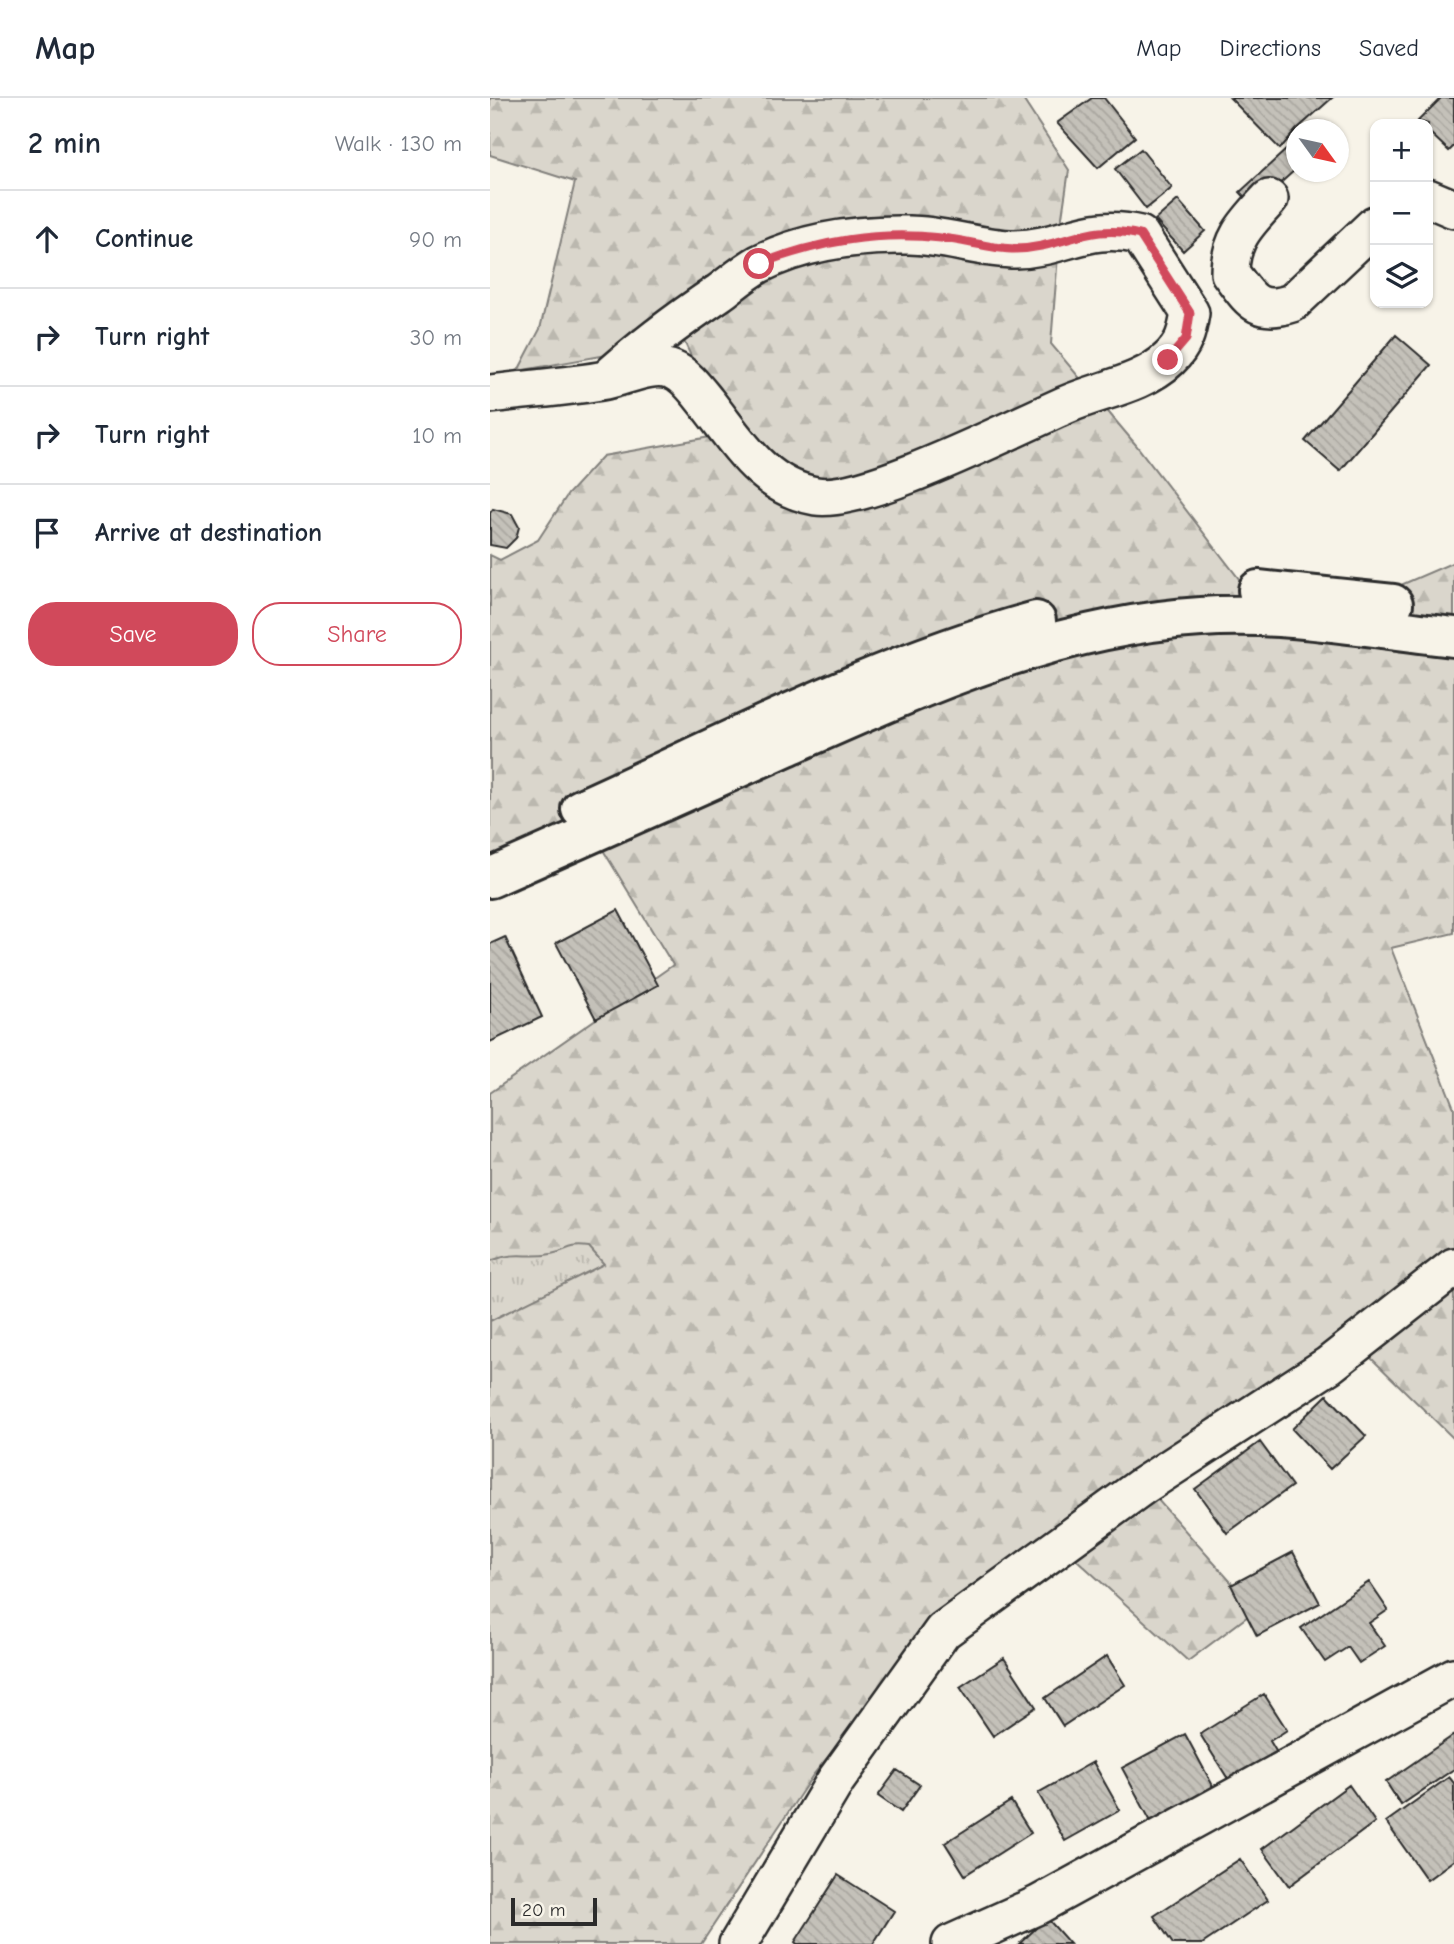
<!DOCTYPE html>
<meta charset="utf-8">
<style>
:root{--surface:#fff;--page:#f6f6f7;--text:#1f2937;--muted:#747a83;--line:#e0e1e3;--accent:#d1495b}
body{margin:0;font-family:"Comic Neue",sans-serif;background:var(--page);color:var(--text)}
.controls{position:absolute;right:21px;top:21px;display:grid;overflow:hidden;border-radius:14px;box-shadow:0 2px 5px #0004}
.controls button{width:63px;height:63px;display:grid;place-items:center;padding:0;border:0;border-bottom:2px solid var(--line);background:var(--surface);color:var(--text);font:35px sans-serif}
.compass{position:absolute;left:796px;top:21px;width:63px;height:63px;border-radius:50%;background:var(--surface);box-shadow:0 2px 5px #0004;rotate:123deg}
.scale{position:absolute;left:21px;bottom:18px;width:86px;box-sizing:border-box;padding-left:7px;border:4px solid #2b2b2b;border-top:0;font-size:19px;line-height:24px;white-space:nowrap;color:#2b2b2b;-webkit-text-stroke:5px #f7f3e8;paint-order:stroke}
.stop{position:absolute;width:21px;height:21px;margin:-16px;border:5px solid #d1495b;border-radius:50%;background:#fff}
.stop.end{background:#d1495b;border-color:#fff;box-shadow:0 2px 7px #0008}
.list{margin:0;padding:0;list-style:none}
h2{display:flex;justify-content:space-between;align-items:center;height:91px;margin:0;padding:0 28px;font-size:30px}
h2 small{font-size:23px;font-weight:400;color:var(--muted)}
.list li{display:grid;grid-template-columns:46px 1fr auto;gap:21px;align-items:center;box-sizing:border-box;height:98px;padding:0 28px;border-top:2px solid var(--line)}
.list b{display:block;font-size:26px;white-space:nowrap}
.list em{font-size:23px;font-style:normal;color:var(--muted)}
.actions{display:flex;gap:14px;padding:21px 28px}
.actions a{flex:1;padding:16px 0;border:2px solid var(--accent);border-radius:28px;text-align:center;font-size:24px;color:var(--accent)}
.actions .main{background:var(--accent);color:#fff}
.icon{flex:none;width:38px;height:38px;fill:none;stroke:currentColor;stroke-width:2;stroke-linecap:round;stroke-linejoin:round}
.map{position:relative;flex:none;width:964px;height:1846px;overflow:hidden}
header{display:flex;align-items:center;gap:42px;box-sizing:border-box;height:98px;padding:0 35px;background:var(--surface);border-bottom:2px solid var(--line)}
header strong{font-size:33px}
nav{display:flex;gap:38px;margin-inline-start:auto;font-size:24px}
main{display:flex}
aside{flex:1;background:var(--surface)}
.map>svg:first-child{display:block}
.grass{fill:url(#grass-tufts);stroke:#82807c;stroke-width:2}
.forest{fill:url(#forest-firs);stroke:#82807c;stroke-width:2}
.building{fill:url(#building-back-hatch);stroke:#2b2b2b;stroke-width:2}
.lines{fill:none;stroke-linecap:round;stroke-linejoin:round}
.minor-casing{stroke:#2b2b2b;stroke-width:42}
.highway-casing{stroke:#2b2b2b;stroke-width:44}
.minor{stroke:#f7f3e8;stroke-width:37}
.highway{stroke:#f7f3e8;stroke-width:38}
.route{stroke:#d1495b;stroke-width:9}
</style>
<header>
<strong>Map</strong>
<nav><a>Map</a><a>Directions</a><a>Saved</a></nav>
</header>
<main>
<aside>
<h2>2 min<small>Walk · 130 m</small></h2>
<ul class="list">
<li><svg class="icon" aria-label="ahead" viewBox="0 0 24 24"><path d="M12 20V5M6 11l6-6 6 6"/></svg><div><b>Continue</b></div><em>90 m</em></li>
<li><svg class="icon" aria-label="right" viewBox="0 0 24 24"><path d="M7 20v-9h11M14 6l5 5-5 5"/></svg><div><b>Turn right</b></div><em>30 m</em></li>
<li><svg class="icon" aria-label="right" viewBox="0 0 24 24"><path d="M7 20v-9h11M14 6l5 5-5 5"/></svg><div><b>Turn right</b></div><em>10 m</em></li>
<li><svg class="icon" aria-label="arrive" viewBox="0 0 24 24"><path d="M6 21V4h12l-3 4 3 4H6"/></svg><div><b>Arrive at destination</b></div></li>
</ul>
<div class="actions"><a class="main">Save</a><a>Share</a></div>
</aside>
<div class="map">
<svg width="964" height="1846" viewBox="0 0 964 1846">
<defs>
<pattern id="grass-tufts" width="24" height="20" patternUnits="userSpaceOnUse" patternTransform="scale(1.75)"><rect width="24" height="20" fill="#dad6cc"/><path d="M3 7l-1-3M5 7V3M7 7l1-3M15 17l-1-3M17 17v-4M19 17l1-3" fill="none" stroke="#bbb8af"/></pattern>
<pattern id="forest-firs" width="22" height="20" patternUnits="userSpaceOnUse" patternTransform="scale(1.75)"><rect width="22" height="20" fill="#dad6cc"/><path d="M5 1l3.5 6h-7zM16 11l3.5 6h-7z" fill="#bbb8af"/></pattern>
<pattern id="building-back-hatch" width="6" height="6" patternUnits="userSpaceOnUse" patternTransform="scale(1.75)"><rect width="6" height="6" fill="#c4c1b9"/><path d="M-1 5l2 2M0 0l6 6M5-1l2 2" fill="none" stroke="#a9a69f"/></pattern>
</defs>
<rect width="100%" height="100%" fill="#f7f3e8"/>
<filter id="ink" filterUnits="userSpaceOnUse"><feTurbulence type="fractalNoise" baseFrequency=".0143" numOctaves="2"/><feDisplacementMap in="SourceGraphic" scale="14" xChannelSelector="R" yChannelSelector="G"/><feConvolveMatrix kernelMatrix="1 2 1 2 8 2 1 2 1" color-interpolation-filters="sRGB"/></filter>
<g filter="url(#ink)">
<path class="grass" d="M81,1146L99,1148L115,1166L0,1223V1163C32,1150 51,1162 81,1146Z"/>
<path class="forest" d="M0,0H536L534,3L579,72L570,132L561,246L646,347L793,538L964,464V835L901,850L964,1010V1341L880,1259L659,1392L766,1512L698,1563L565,1442L444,1529L323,1677L211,1846H0V1223L114,1166L99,1149C76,1146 79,1153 61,1156C37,1161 28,1152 0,1163V995L183,867L96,724L0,776V457L10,462L48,442L78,396L113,358L237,336L194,243L28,273L50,231L85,84L0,57Z"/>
<path class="building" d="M602,0H614L645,39L608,70L567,25Z
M740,0H842L806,32L790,51Z
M951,0H964V48L959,53L938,33V26L928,23Z
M651,51L682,90L656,111L625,71Z
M797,51L806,62V71L764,109L750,94Z
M688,102L715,133L693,153L665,122Z
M906,237L941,267L850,373L815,343Z
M3,411L22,416L29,429L26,440L16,450L0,447V415Z
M128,812L168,887L106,921L66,845Z
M15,839L52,919L0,944V846Z
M837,1297L876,1338L840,1371L802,1331Z
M770,1344L802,1388L737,1435L705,1391Z
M803,1454L830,1505L767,1538L741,1487Z
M879,1484L898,1512L879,1525L895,1548L869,1565L858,1549L835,1564L811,1530Z
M617,1558L635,1587L573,1628L555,1600Z
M514,1560L546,1609L503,1638L470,1589Z
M774,1596L797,1632L780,1643L790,1660L743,1689L710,1636Z
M695,1636L729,1699L666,1733L632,1670Z
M964,1637V1671L911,1707L896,1684Z
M603,1664L630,1712L575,1743L548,1695Z
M407,1672L430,1687L411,1714L388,1698Z
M959,1679L964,1685V1762L937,1782L896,1724Z
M859,1687L885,1724L799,1788L772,1751Z
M521,1703L541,1735L475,1777L455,1745Z
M750,1761L778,1802L712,1846H683L664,1818Z
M348,1777L404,1813L383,1846H307L305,1844Z
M557,1820L580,1846H529Z"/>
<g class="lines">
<defs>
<path id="minor" d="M938,100L964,111
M779,101C757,125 740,141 740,175C760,201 766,217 802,205L885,127
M0,296C38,291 78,289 116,282C136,278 162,264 183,272C196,277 208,294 217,305C248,344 273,389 326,398C376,406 526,328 578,306C610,292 653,286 679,261C694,247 697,234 700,215L650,137C598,124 575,150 525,151C491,151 454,137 419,137C369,136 314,143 269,166C255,174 242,185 230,194C190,221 152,249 116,282
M248,1846L346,1682L453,1533L651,1389L839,1267L964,1169
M461,1846L548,1807L964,1579"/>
<path id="highway" d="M768,492L903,506
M91,711C242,643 386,567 546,523
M0,780C98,737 197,693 295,649C428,590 563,528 711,519C795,513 881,530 964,539"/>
</defs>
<use href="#minor" class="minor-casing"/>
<use href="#highway" class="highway-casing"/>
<use href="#minor" class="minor"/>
<use href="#highway" class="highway"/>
</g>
</g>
<g class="lines" filter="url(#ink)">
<path class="route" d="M269,166C330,143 386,133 451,140C475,142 501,151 525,151C574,150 598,124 650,137L700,215L696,241L678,262"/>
</g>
</svg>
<div class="controls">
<button>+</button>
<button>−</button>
<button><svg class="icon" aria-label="layers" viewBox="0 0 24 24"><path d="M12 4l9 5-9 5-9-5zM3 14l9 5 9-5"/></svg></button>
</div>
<svg class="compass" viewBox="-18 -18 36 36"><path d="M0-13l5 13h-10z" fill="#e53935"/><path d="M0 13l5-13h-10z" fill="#747a83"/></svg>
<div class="scale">20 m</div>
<div class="stop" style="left:269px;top:166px"></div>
<div class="stop end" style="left:678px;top:262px"></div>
</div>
</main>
